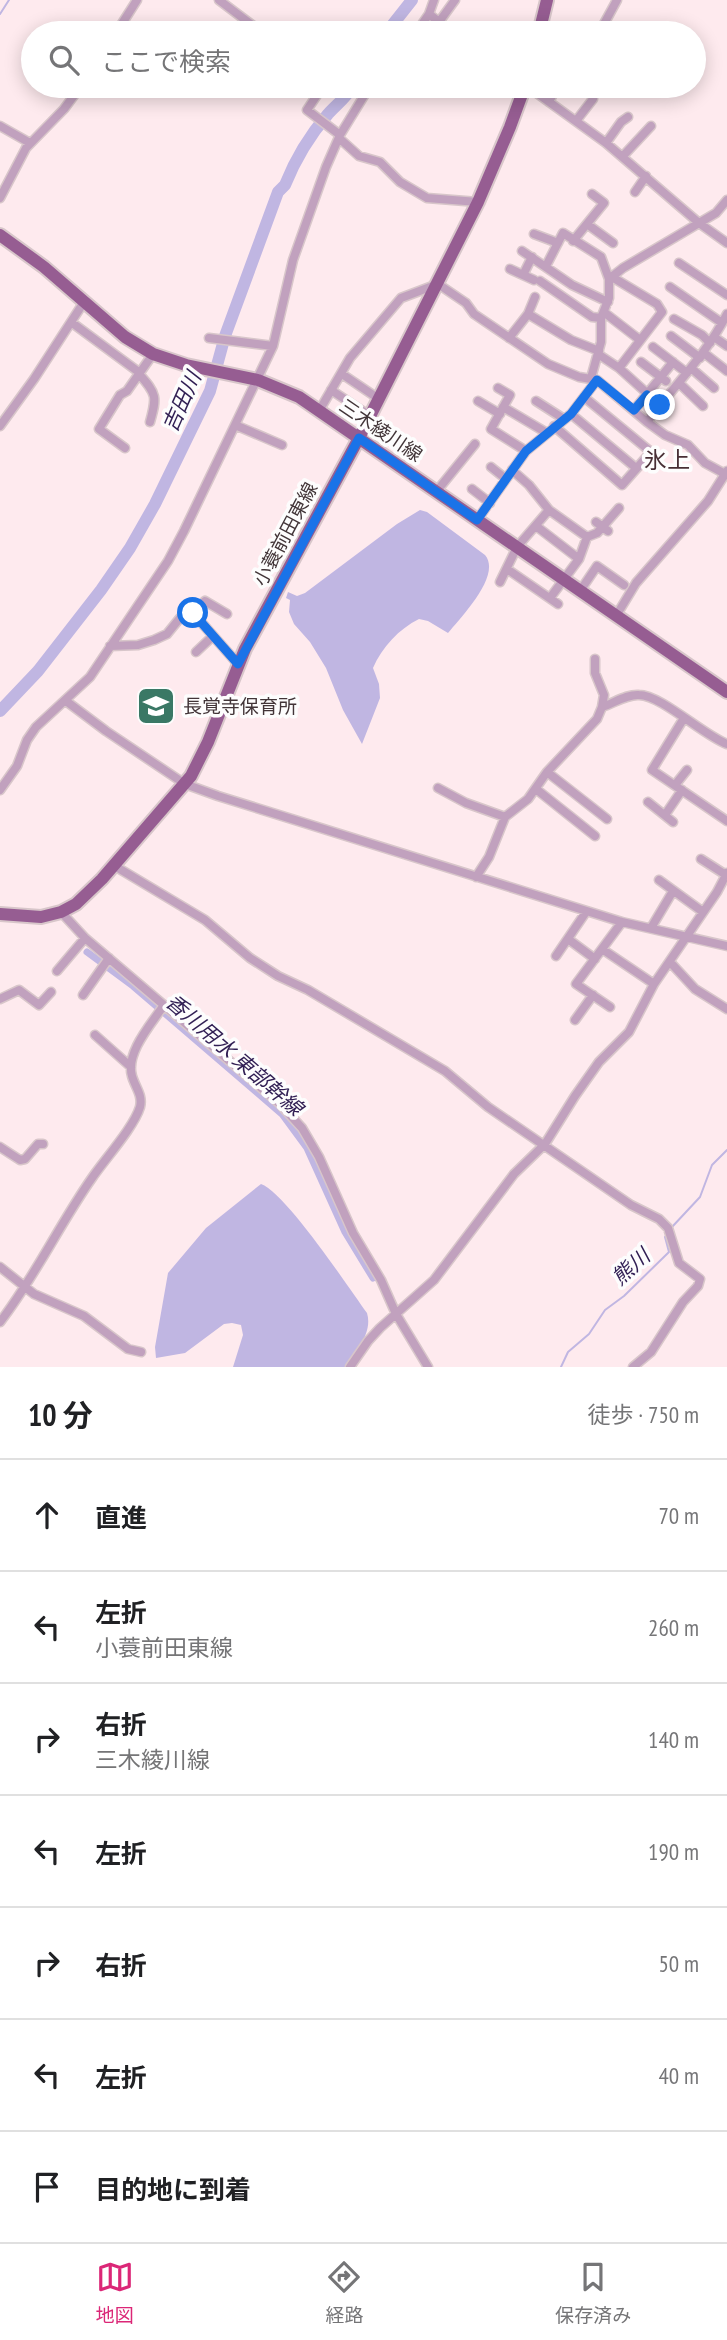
<!DOCTYPE html>
<html lang="ja">
<meta charset="utf-8">
<style>
:root{--surface:#fff;--page:#f2f2f2;--text:#202124;--muted:#757577;--line:#e0e0e0;--accent:#db2777}
body{margin:0;font-family:"PT Sans Narrow","Noto Sans JP",sans-serif;background:var(--page);color:var(--text)}
.stop{position:absolute;width:21px;height:21px;margin:-16px;border:5px solid #1a73e8;border-radius:50%;background:#fff}
.stop.end{background:#1a73e8;border-color:#fff;box-shadow:0 2px 7px #0008}
.list{margin:0;padding:0;list-style:none}
h2{display:flex;justify-content:space-between;align-items:center;height:91px;margin:0;padding:0 28px;font-size:30px}
h2 small{font-size:23px;font-weight:400;color:var(--muted)}
.list li{display:grid;grid-template-columns:46px 1fr auto;gap:21px;align-items:center;box-sizing:border-box;height:112px;padding:0 28px;border-top:2px solid var(--line)}
.list b{display:block;font-size:26px;white-space:nowrap}
.list p{margin:0;font-size:23px;white-space:nowrap;color:var(--muted)}
.list em{font-size:23px;font-style:normal;color:var(--muted)}
.icon{flex:none;width:38px;height:38px;fill:none;stroke:currentColor;stroke-width:2;stroke-linecap:round;stroke-linejoin:round}
.map{position:relative;flex:none;width:727px;height:1367px;overflow:hidden}
.search{position:absolute;background:var(--surface);box-shadow:0 4px 18px #0003;left:21px;right:21px;top:21px;height:77px;display:flex;align-items:center;gap:18px;box-sizing:border-box;padding:0 24px;border-radius:38px;color:var(--muted);font-size:26px}
.sheet{height:875px;background:var(--surface)}
nav{display:flex;justify-content:space-around;align-items:center;box-sizing:border-box;height:98px;border-top:2px solid var(--line);background:var(--surface);font-size:19px;color:var(--muted)}
nav a{display:grid;justify-items:center;gap:4px}
nav .on{color:var(--accent)}
.map>svg:first-child{display:block}
.water{fill:#c0b6e2}
.lines{fill:none;stroke-linecap:round;stroke-linejoin:round}
.stream{stroke:#c0b6e2;stroke-width:2}
.canal{stroke:#c0b6e2;stroke-width:7}
.river{stroke:#c0b6e2;stroke-width:12}
.minor-casing{stroke:#d8c6ca;stroke-width:11}
.primary-casing{stroke:#d8c6ca;stroke-width:16}
.minor{stroke:#c1a1be;stroke-width:8}
.primary{stroke:#965d92;stroke-width:12}
.route{stroke:#1a73e8;stroke-width:9}
.labels{text-anchor:middle;stroke-width:7;stroke-linejoin:round;paint-order:stroke}
.street-label{font-size:19px;fill:#423538;stroke:#fdfdfd}
.poi-label{font-size:19px;fill:#423538;stroke:#fdfdfd;text-anchor:start}
.water-label{font-size:21px;font-style:italic;fill:#301e53;stroke:#fdfdfd}
.quarter-label{font-size:23px;fill:#482f35;stroke:#fdfdfd}
</style>
<div class="map">
<svg width="727" height="1367" viewBox="0 0 727 1367">
<rect width="100%" height="100%" fill="#feeaee"/>
<path class="water" d="M420,510L427,512L485,555C502,575 461,617 448,633L428,621L419,619C399,629 382,647 373,668L379,684L380,698L362,744L343,710L326,668L310,642L294,624L289,612L290,600L286,598L288,592L297,596L305,593L397,524Z
M261,1184C286,1193 348,1287 367,1313C373,1333 356,1350 347,1367H233L243,1335L241,1325L232,1323L224,1324L185,1353L156,1358L155,1347L168,1273L206,1228Z"/>
<g class="lines">
<path class="stream" d="M0,14L9,0
M672,1227L700,1197L712,1165L727,1150
M561,1367L568,1352L589,1334L605,1310L624,1296L669,1252L665,1237L667,1235"/>
<path class="canal" d="M87,952L133,986L282,1114L307,1148L345,1232L373,1278"/>
<path class="river" d="M386,33L412,0
M0,711L38,671L101,590L130,548L155,504L210,391L225,336L278,192L285,185C295,160 310,135 328,114C337,104 346,98 353,86"/>
<defs>
<path id="minor" d="M219,0L256,28L272,33
M429,14L453,33
M439,22L455,0
M116,33L137,0
M416,33L429,14L434,0
M599,33L617,0
M323,86L307,110L340,135
M527,86L606,143L699,223L727,243
M549,102L557,86
M576,121L593,99
M0,126L30,143
M339,138L359,156L380,162L400,182L427,198L478,202
M606,143L621,122L628,117
M623,156L651,126
M635,192L646,176
M0,198L26,148L64,109L81,86
M587,224L613,243
M534,234L558,243
M573,241L604,203L592,194
M522,251L572,285L608,302
M679,263L727,295
M546,266L563,233L601,257L609,279
M510,269L534,280
M523,275L532,257
M612,277L657,304L662,312L619,368
M540,281L592,317L601,318
M670,287L722,323
M605,313L640,340
M528,314L571,340L599,351
M674,319L702,335L710,343
M71,322L140,373
M671,336L700,358
M714,337L727,346
M209,338L273,346
M509,338L528,314L535,297
M653,347L687,373
M704,353L727,371
M598,354L619,368L660,405
M641,362L666,381
M691,368L714,388
M139,374C157,394 157,397 150,422
M342,374L379,399
M591,378L601,342V318L609,298V279L623,268L716,213L727,200
M679,383L703,406
M498,388L510,395L491,429L526,451
M331,390L370,416
M478,401L500,414
M536,401L564,419
M503,407L547,433
M634,410L673,362
M319,411L350,358L401,298L438,284L466,303L474,314L548,364L579,377L597,380L647,422L665,435L688,445L705,463L727,475
M571,414L636,468
M647,422C674,386 706,355 727,314
M235,425L282,445
M0,426L34,379L84,302
M554,426L622,485L651,452L584,397
M125,448L99,429L120,395L127,391L153,354
M491,467L506,479
M512,470L529,485L549,510L587,537
M472,489L490,503
M436,492L475,444
M477,520L526,451L571,414L597,380
M596,522L608,531
M536,526L579,559
M507,569L558,604
M500,582L517,547L549,510
M580,591L597,566L624,585
M550,598L579,559L587,537L597,533L619,508
M193,613L238,664
M616,616L636,583L708,501L727,471
M110,646L138,645L154,640L167,634L180,618L193,613L205,601L227,614
M196,652L213,636
M66,701L106,731L185,784L218,796L622,922L727,946
M602,707C614,703 627,694 639,695C661,695 703,735 727,744
M684,718L652,770L727,821
M547,772L607,819
M675,785L687,770
M438,788L466,803L505,817
M536,789L595,836
M0,790L17,766L27,740L36,727L90,677L168,561L184,531L273,346L293,260L326,167L340,135L370,86
M648,802L673,822
M665,815L682,790
M701,859L726,875
M113,865L205,920L250,958L278,976L308,990L445,1071L488,1107L631,1205L659,1219L668,1228L679,1263L700,1279L698,1286L683,1302L651,1352L633,1367
M476,877L489,857L505,817L528,799L547,772L597,719L602,707L604,695L595,673V659
M659,880L703,912
M61,912L85,938L279,1103L302,1128L319,1157L353,1233L381,1280L396,1314L428,1367
M651,928L673,891
M568,939L595,959
M602,949L654,984
M556,956L586,912
M670,962L695,989L727,1009
M57,971L85,938
M83,995L109,958
M0,999L19,990L39,1005L51,992
M610,1007L576,984L622,922
M575,1020L593,995
M95,1035L131,1067
M0,1147L20,1160L25,1159L38,1144H43
M0,1267L34,1294L84,1316L128,1349L141,1352
M0,1322C35,1277 59,1225 92,1178C105,1159 134,1127 140,1107C143,1095 135,1087 132,1076C125,1053 152,1023 164,1005
M350,1367L368,1341L380,1328L434,1280L514,1174L545,1144L575,1096L599,1062L629,1032L654,984L717,892L727,873"/>
<path id="primary" d="M539,33L547,0
M0,235L44,267L125,337L153,354L186,365L258,380L299,397L727,692
M0,914L41,917L61,912L76,904L102,879L191,776L208,742L245,649L359,438L478,202L510,127L525,86"/>
</defs>
<use href="#minor" class="minor-casing"/>
<use href="#primary" class="primary-casing"/>
<use href="#minor" class="minor"/>
<use href="#primary" class="primary"/>
</g>
<g class="lines">
<path class="route" d="M193,613L238,664L359,438L477,520L526,451L571,414L597,380L634,410L647,395L660,405"/>
</g>
<defs>
<symbol id="school-square" viewBox="-11 -11 22 22"><rect x="-9" y="-9" width="18" height="18" rx="4" fill="#3a7865" stroke="#fdfdfd"/><path d="M0-5L7-2L0 1L-7-2ZM-4 1L0 2.5L4 1V4Q0 6-4 4Z" fill="#fff"/></symbol>
</defs>
<g fill-rule="evenodd">
<use href="#school-square" x="134" y="684" width="44" height="44"/>
</g>
<g class="labels">
<g class="street-label">
<text transform="translate(381 430) rotate(34)" y="7">三木綾川線</text>
<text transform="translate(285 534) rotate(-62)" y="7">小蓑前田東線</text>
</g>
<g class="poi-label">
<text x="183" y="713">長覚寺保育所</text>
</g>
<g class="water-label">
<text transform="translate(182 402) rotate(-66)" y="7">吉田川</text>
<text transform="translate(234 1055) rotate(41)" y="7">香川用水 東部幹線</text>
<text transform="translate(631 1267) rotate(-42)" y="7">熊川</text>
</g>
<g class="quarter-label">
<text x="667" y="468">氷上</text>
</g>
</g>
</svg>
<div class="stop" style="left:193px;top:613px"></div>
<div class="stop end" style="left:660px;top:405px"></div>
<div class="search"><svg class="icon" aria-label="search" viewBox="0 0 24 24"><circle cx="10" cy="10" r="6"/><path d="M15 15l6 6"/></svg>ここで検索</div>
</div>
<section class="sheet">
<h2>10 分<small>徒歩 · 750 m</small></h2>
<ul class="list">
<li><svg class="icon" aria-label="ahead" viewBox="0 0 24 24"><path d="M12 20V5M6 11l6-6 6 6"/></svg><div><b>直進</b></div><em>70 m</em></li>
<li><svg class="icon" aria-label="left" viewBox="0 0 24 24"><path d="M17 20v-9H6M10 6l-5 5 5 5"/></svg><div><b>左折</b><p>小蓑前田東線</p></div><em>260 m</em></li>
<li><svg class="icon" aria-label="right" viewBox="0 0 24 24"><path d="M7 20v-9h11M14 6l5 5-5 5"/></svg><div><b>右折</b><p>三木綾川線</p></div><em>140 m</em></li>
<li><svg class="icon" aria-label="left" viewBox="0 0 24 24"><path d="M17 20v-9H6M10 6l-5 5 5 5"/></svg><div><b>左折</b></div><em>190 m</em></li>
<li><svg class="icon" aria-label="right" viewBox="0 0 24 24"><path d="M7 20v-9h11M14 6l5 5-5 5"/></svg><div><b>右折</b></div><em>50 m</em></li>
<li><svg class="icon" aria-label="left" viewBox="0 0 24 24"><path d="M17 20v-9H6M10 6l-5 5 5 5"/></svg><div><b>左折</b></div><em>40 m</em></li>
<li><svg class="icon" aria-label="arrive" viewBox="0 0 24 24"><path d="M6 21V4h12l-3 4 3 4H6"/></svg><div><b>目的地に到着</b></div></li>
</ul>
</section>
<nav>
<a class="on"><svg class="icon" aria-label="map" viewBox="0 0 24 24"><path d="M3 6l6-2 6 2 6-2v14l-6 2-6-2-6 2zM9 4v14M15 6v14"/></svg>地図</a>
<a><svg class="icon" aria-label="directions" viewBox="0 0 24 24"><path d="M12 3l9 9-9 9-9-9zM9 14v-3h6M13 9l2 2-2 2"/></svg>経路</a>
<a><svg class="icon" aria-label="saved" viewBox="0 0 24 24"><path d="M7 4h10v16l-5-4-5 4z"/></svg>保存済み</a>
</nav>
